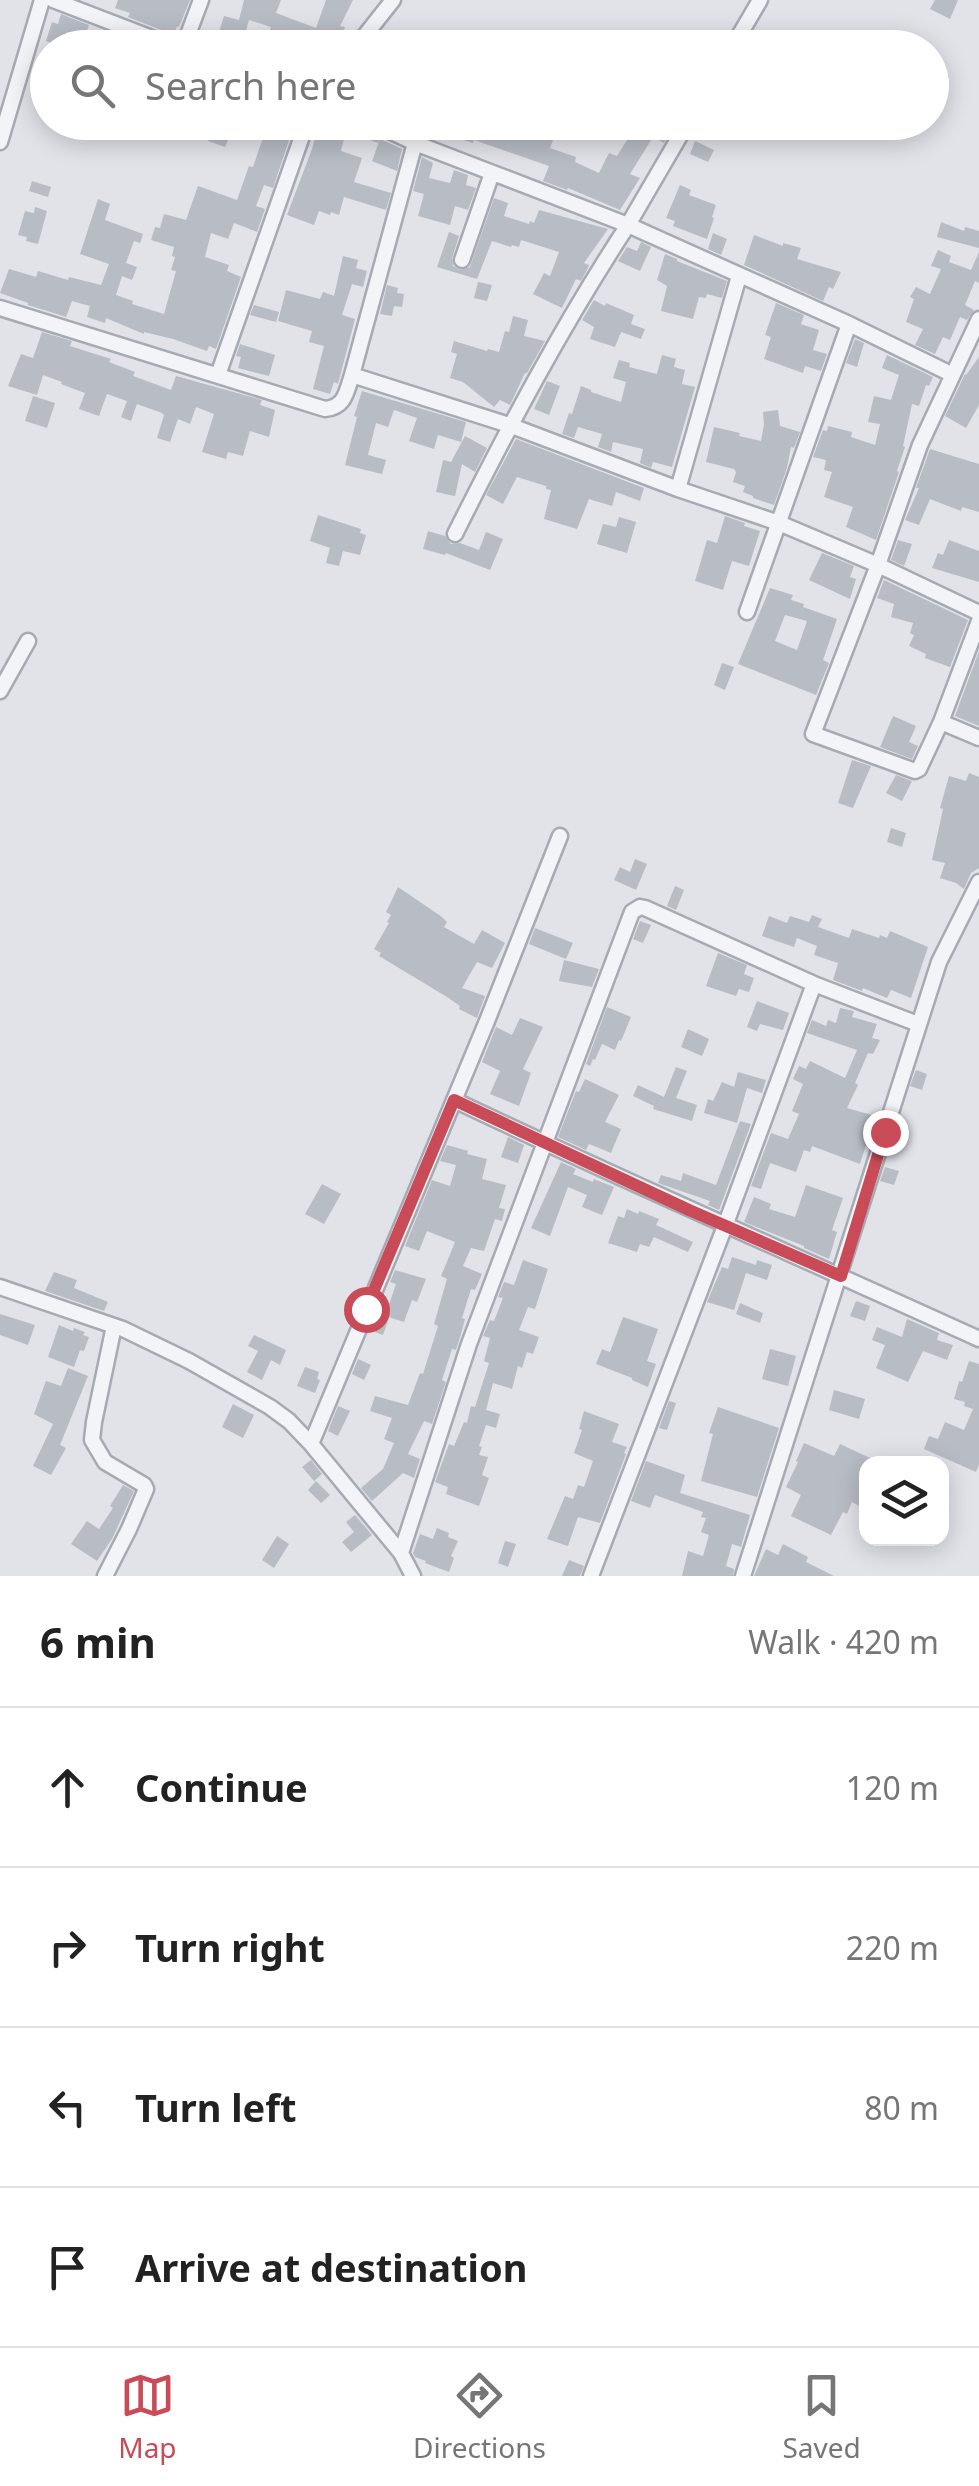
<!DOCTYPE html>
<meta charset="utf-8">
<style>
:root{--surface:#fff;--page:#f6f6f6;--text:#222;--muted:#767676;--line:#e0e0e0;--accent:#c94b58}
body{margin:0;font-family:"Noto Sans",sans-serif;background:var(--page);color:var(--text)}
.controls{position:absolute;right:30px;bottom:30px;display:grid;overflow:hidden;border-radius:20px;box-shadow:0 5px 25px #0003}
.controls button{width:90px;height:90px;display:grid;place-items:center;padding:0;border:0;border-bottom:2px solid var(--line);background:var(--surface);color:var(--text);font:50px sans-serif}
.stop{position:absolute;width:30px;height:30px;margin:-22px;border:8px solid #c94b58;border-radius:50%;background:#fff}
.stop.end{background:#c94b58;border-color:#fff;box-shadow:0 2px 10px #0008}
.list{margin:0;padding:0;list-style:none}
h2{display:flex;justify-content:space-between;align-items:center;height:130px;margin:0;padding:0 40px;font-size:42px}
h2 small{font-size:32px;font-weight:400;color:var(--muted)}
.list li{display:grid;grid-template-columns:65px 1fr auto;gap:30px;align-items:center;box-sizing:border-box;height:160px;padding:0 40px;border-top:2px solid var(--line)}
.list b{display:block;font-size:38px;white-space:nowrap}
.list em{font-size:32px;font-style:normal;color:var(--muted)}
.icon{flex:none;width:55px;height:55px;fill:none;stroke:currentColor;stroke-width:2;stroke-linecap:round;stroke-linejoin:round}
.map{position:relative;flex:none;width:979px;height:1576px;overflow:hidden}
.search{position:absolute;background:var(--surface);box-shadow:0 5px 25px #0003;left:30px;right:30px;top:30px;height:110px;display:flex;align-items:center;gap:25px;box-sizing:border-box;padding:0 35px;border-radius:55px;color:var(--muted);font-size:38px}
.sheet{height:770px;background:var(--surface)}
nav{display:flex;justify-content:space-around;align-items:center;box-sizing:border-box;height:140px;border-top:2px solid var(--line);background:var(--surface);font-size:28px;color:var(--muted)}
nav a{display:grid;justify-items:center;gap:5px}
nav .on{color:var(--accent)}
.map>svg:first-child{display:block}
.building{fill:#b8bcc5;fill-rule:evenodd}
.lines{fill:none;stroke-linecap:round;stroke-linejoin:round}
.minor-casing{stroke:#a6aab3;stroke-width:19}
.minor{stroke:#f3f4f7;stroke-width:14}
.route{stroke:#c94b58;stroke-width:12}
</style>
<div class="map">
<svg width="979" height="1576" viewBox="0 0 979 1576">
<rect width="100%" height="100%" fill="#e1e3e9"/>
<path class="building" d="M118,0H190L179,27L177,26L174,35L128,17L130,13L115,8Z
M244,0H281L276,13L316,28L326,0H353L340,26L345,27L338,48H314L315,44L294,36L290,48H263L271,27L249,20L241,48L215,45L224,16L239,20Z
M935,0H958L950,19L930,9Z
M61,14L89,25L87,30L116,41L117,36L130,41L131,48H65L46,41L52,22L58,24Z
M216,122H279L277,130L291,134L273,188L264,185L256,206L265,209L257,232L234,223L228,239L211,233L205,257L229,265L227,271L241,277L216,349L209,346L207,351L173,339L144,332V334L106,318L105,323L87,317L90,306L72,301L66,317L28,305V303L0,293L9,269L36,277L38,271L68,280L69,277L101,285L109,264L80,254L98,199L110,204L105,220L143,234L140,243L134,241L126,263L137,267L132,280L122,276L116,295L133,301L132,304L164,314L176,271L171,270L175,257L172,256L174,247L151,240L155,227L160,228L164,214L186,220L198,186L237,200L249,166L253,167L264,135L234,126L225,147L208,141Z
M319,122H355L365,131L380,138L378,143L346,131L341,151L362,158L354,182L391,193L386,210L344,197L339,215L331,212L330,215L319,211L314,225L287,215L312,149Z
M458,122H538L550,127L546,138L553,140L550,148L576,157L575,162L599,173L609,153L617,156L632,132L641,137L649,122H654L670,131L664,143L653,137L630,174L640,178L620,210L568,188L567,190L543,181L549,166L474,140L473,143L453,137Z
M380,139L402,149L397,171L372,161Z
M695,141L714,150L708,162L690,154Z
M422,157L433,163L429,178L450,183L454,170L468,175L466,185L476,188L468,210L455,206L450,225L418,216L424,194L413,191Z
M32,181L51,187L48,197L29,191Z
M680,185L691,190L689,195L716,205L712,217L714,218L707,239L673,226L675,221L666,218Z
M494,198L508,203L504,216L529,224L530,221L534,223L539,210L608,229L584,263L589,265L588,268L581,281L576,279L562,308L533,294L544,273L550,276L559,252L521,240L519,247L512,245L511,247L492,241L477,279L437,267L449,232L459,236L452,258L453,266L460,270L470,267Z
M35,207L47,211L38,244L26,241L27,237L18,235L25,211L34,213Z
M941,222L964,231L965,227L979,231V248L937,237Z
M713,233L727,239L721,255L708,249Z
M754,235L783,246V243L801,248L797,259L841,272L833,289L829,287L823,301L744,265Z
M641,242L651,247L640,271L618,261L627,247L637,251Z
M938,250L951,256L949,262L971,270L979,252V283L975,281L965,305L974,310L967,320L960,317L950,340L943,337L935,354L915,345L923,329L906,322L914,299L910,297L916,287L930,294L941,269L931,266Z
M665,254L677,259V261L727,281L722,298L707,294L706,298L699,297L693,319L661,311L667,286L657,280Z
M343,256L358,260L356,268L367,271L363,287L352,284L342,315L355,319L338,384L334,382L330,394L313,389L324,346L309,342L312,331L278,321L286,290L320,299L323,292L334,296Z
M478,282L492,285L487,301L474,298Z
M387,285L398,288L397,293L404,294L402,307L394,306L392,316L380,314Z
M594,300L605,306L606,303L634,315L631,324L645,329L641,339L621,332L615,347L590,339L594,327L582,320Z
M776,303L804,315L801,324L819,330L813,350L827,354L821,371L805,366L803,373L764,359L771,337L765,335Z
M254,305L279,312L276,322L250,315Z
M513,316L528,320L524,336L545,341L527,373H525L510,405L500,400L494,407L463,382L450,378L457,354L451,352L454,341L487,351L488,349L499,352L505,331L509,332Z
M42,332L72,341L70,346L111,359L109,362L135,372L133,376L171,390L176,376L262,400L260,405L275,410L269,437L250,431L243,456L228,452L226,459L202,452L214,414L196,407L190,424L178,419L170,442L157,438L164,415L162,413L137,404L131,421L121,417L127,401L107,394L99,416L79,409L85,393L61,384L62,382L43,375L37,395L8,386L21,354L33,358Z
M855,339L864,343L857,367L846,363Z
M240,344L275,355L269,376L238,368L241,357L236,356Z
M662,355L676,359L674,367L685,370L682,384L695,387L672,467L653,462L651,468L640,463L643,449L613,442L611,452L598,447L602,434L578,427L574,438L562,434L569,413L572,414L581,386L591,390V392L621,402L626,382L613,378L619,360L630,363L629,367L657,374Z
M887,355L933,377L929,386L926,385L919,406L912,404L903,446L905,447L897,471L899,472L876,540L846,527L853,507L824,497L832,472L824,470L826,460L813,457L823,430L827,431L828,426L852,432L851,437L875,445L880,424L868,422L874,396L891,400L899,375L882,368Z
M979,357V405L966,428L945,416L965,374L966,375Z
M547,381L560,386L549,415L534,409Z
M362,391L466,422L461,442L438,435L434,449L409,441L417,418L394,410L388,427L376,423L368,455L386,460L382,474L345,465L357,417L354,416Z
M33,396L55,403L47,428L25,421Z
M778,410L780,426L800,432L794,448L791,447L787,468L774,505L753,498V496L743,492L745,486L733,482L736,472L734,469L706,462L714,427L740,433L739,436L761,441L764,424L763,412Z
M465,436L487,448L475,472L462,464L455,496L436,492L443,460L451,462Z
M516,439L644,488L640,501L616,492L612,506L589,499L577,529L544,519L551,490L546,489V486L517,477L503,504L486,495Z
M930,449L979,464V512L962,507L961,511L930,499L919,525L905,520L919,488H916Z
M318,515L361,529L360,533L366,535L360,555L343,551L339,566L326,563L330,548L310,541Z
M725,516L745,523L744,526L760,531L749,566L732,561L723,590L695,581L707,540L717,543Z
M619,517L636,522L627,553L597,544L603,524L616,527Z
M428,531L445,536L451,544L460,543L479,550L486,532L503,539L490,570L446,553L445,555L423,549Z
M898,540L912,544L904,566L891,560Z
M949,540L979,551V582L932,568L938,553L943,555Z
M822,553L854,566L850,577L856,579L850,599L809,580Z
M884,580L968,620L950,667L925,658L926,654L909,646L914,635L910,633L913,623L891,617L894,604L877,598Z
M770,588L793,595L791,600L804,604L803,607L837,619L823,660L829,663L816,695L738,664ZM785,615L807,621L797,650L775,641Z
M979,651V726L955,716Z
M722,663L734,667L725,690L714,685Z
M893,716L916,726L909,742L918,746L912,759L880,747Z
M852,760L871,766L853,808L838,803Z
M969,773L979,777V868L971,873L964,889L956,883L940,878L945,863L932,860L943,809L940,808L949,776L966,781Z
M896,775L912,781L902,801L886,793Z
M891,828L906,833L902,847L887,842Z
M635,859L647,864L636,890L614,880L620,867L630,872Z
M675,886L684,890L676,910L667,906Z
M398,887L442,917L447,922L444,927L474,944L482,930L505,943L492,968L477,962L462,988L485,996L477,1018L459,1009L460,1006L447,997L379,956L381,953L374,949L389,923L387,922L391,915L386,912Z
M812,915L822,919L818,927L849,938L852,929L879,938L880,935L887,938L890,931L928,947L911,998L891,990L887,998L863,988L862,991L833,980L838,963L814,955L817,946L797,938L794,947L762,936L769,916L787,923L790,916L809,922Z
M640,921L651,925L643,943L633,939Z
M535,928L573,943L566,959L529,944Z
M718,953L747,965L744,974L754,978L749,992L739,989L736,996L706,986Z
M564,960L599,969L592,987L559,981Z
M757,1001L789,1013L783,1030L760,1024L757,1031L747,1027Z
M607,1007L631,1017L621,1041L619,1040L615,1050L602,1044L595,1060L593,1059L590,1066L586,1064Z
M840,1008L854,1011L852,1017L877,1024L872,1038L880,1040L873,1054L868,1053L855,1083L858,1085L847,1108L875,1116L860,1164L812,1146L810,1152L804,1150L796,1172L770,1163L761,1189L751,1186L771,1133L788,1139L799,1114L792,1111L803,1084L793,1079L799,1066L806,1069L810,1061L845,1078L857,1050L807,1033L812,1020L826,1026L828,1020L836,1023Z
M520,1018L543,1027L523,1069L531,1073L519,1106L490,1094L500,1071L482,1062L496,1027L512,1035Z
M688,1029L709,1039L702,1056L681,1047Z
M676,1067L687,1071L676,1098L697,1105L692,1121L653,1109L654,1106L633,1096L638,1085L664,1097Z
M916,1070L927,1074L922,1090L910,1086Z
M738,1072L766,1080L762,1093L747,1088L737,1123L704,1113L708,1099L713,1101L722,1082L734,1087Z
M585,1079L619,1095L605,1122L621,1129L611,1153L589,1144L586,1150L558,1137L576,1091L579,1092Z
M740,1121L751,1124L719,1210L708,1205L710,1201L658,1183L661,1175L681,1181L683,1173L716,1185Z
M508,1137L524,1145L518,1163L501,1157Z
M447,1145L468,1151L467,1154L487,1159L482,1179L506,1185L499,1208L505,1209L502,1221L495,1219L484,1251L471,1248L463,1266L482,1274L475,1290L471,1289L462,1318L465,1319L461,1334L456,1350L452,1349L442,1380L446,1382L432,1424L424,1421L408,1454L420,1459L414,1478L403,1473L372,1501L361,1488L383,1469L394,1443L384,1439L392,1418L370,1411L375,1396L408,1405L420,1373L423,1374L438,1326L434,1324L447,1279L441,1276L455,1242L427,1231L419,1251L405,1246L432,1180L450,1186L456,1165L440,1161Z
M561,1162L576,1169L573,1174L593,1182L594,1179L614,1187L602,1215L582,1207L587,1195L568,1187L550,1236L531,1228Z
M885,1167L899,1171L894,1185L880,1181Z
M322,1184L341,1194L324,1224L305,1214Z
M806,1185L843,1198L832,1230L837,1232L829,1259L804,1248V1246L744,1222L754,1197L771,1204L769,1209L795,1217Z
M627,1209L638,1214L639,1211L659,1219L656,1225L693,1242L688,1252L654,1237L649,1247L640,1244L637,1252L608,1243L618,1216L624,1218Z
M732,1257L756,1265L757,1260L772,1265L767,1280L746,1273L734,1310L707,1302L722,1267L728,1269Z
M523,1260L548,1269L535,1309L528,1307L519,1330L539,1337L533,1354L527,1352L522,1368L518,1366L512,1389L493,1383L486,1410L500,1414L496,1428L486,1425L479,1446L482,1447L479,1455L488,1457L482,1475L489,1478L479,1506L446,1494L448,1487L435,1482L449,1444L454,1446L464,1422L467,1423L471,1406L475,1407L489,1363L484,1361L490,1338L483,1336L490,1320L494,1321L503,1298L498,1297L504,1282L514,1285Z
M395,1270L426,1279L417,1302L412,1300L404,1322L385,1316L396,1284L390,1282Z
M54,1272L77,1280L74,1288L108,1302L104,1311L45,1291Z
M856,1301L870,1306L865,1321L850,1316Z
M740,1303L763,1313L760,1323L736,1314Z
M0,1314L35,1325L28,1345L0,1335Z
M377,1314L389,1318L383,1335L370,1330Z
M623,1317L658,1329L647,1361L656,1364L648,1387L632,1380V1378L596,1364L602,1349L610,1352Z
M907,1319L939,1333L937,1340L953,1345L947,1360L923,1351L908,1382L876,1368L885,1345L872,1340L877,1327L902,1337Z
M59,1325L73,1331L74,1328L85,1332L83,1335L89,1337L84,1351L80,1350L74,1367L48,1357Z
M254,1335L286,1350L280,1365L271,1360L262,1380L247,1372L258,1351L248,1346Z
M770,1349L796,1356L788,1386L762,1379Z
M358,1359L371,1365L364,1380L352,1374Z
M969,1361L979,1364V1465L976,1472L924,1449L929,1436L938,1439L945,1422L964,1430L973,1409L964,1406L965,1402L954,1399L959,1381L962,1382Z
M305,1367L319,1372L317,1379L320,1380L315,1393L297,1386Z
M68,1368L88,1376L60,1445L66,1448L51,1475L33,1466L53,1424L34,1414L46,1381L61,1386Z
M834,1390L865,1399L859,1419L829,1410Z
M669,1401L676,1403L667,1430L659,1428Z
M233,1404L254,1415L243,1438L222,1427Z
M338,1406L350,1411L338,1436L328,1431Z
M718,1407L779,1428L757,1497L701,1481L713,1434L709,1433Z
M584,1411L619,1424L612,1442L627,1447L624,1453L626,1454L600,1523L578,1517L568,1546L547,1539L565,1496L573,1499L578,1485L584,1487L593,1461L574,1453L582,1430L579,1429Z
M804,1443L834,1456L840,1444L870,1458L864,1470L866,1471V1493L859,1506L852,1502L847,1514L843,1512L831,1535L791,1516L801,1495L786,1487L798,1462L796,1461Z
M311,1460L322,1474L314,1481L302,1467Z
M646,1461L685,1475L680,1493L750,1515L741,1547L732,1544L726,1566L734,1569L733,1576H682L688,1551L703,1556L709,1535L701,1532L706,1518L701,1517L703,1512L655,1495L650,1508L631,1501Z
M316,1481L330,1495L321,1503L308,1490Z
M123,1485L134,1491L112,1539L97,1561L71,1544L87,1521L99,1529L113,1508L110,1506Z
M355,1515L372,1535L351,1552L342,1542L354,1532L346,1522Z
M437,1528L449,1533L448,1537L458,1541L451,1556L454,1558L449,1572L425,1563L426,1561L415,1557L413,1553L420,1534L433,1539Z
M277,1536L289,1544L274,1568L262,1560Z
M505,1541L516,1544L508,1567L498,1563Z
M783,1544L808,1557L806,1562L834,1576H754L766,1549L778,1555Z
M569,1560L584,1566L580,1576H562Z"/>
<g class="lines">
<defs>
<path id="minor" d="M53,0L178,48
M183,48L201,0
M355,48L393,0
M732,48L760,0
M370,122L415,143L628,225L688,122
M0,142L42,0
M462,260L492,173
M0,308L325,409C345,407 346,393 352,375L509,425L678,489L779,523L878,565L979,613
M218,375L307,122
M352,375L415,143
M678,489L739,276
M455,534C508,428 563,324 628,225L849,324L951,374
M747,612L849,324
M979,621L941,722L979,738
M0,691L28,641
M941,722L919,769L915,771L813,734L878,565L920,445L979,319
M454,1100C628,1183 804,1259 979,1339
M0,1287L123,1329L189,1361L270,1407L289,1421L311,1444L401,1553L413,1576
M311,1444L487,1021L560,836
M401,1553L469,1344L632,912L640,907L645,908L814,984L918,1024
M105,1576L129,1529L146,1489L144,1485L105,1462L92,1440L94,1422L114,1326
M591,1576L725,1226L814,984
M743,1576L939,962L979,882"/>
</defs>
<use href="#minor" class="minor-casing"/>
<use href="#minor" class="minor"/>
</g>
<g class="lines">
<path class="route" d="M366,1309L454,1100L689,1210L841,1276L885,1132"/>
</g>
</svg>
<div class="controls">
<button><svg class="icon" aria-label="layers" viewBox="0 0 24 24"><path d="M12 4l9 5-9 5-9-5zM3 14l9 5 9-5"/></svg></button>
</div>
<div class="stop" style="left:366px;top:1309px"></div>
<div class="stop end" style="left:885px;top:1132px"></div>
<div class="search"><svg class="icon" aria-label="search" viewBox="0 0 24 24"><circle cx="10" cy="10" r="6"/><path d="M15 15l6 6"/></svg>Search here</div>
</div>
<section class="sheet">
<h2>6 min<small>Walk · 420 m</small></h2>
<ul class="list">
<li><svg class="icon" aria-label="ahead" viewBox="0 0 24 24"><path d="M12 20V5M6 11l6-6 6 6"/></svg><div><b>Continue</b></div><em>120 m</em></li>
<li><svg class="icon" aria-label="right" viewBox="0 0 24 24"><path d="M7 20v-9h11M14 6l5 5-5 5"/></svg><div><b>Turn right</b></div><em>220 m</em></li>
<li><svg class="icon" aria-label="left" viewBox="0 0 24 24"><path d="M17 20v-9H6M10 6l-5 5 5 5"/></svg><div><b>Turn left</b></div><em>80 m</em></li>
<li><svg class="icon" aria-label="arrive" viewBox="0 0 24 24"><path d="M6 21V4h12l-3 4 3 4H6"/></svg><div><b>Arrive at destination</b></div></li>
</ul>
</section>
<nav>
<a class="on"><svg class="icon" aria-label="map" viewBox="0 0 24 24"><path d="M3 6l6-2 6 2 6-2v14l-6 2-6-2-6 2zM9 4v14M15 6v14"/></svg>Map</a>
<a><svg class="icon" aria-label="directions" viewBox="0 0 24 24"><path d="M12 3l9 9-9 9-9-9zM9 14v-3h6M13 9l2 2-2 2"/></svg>Directions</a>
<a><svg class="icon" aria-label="saved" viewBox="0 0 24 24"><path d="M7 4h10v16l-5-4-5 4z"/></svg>Saved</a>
</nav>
